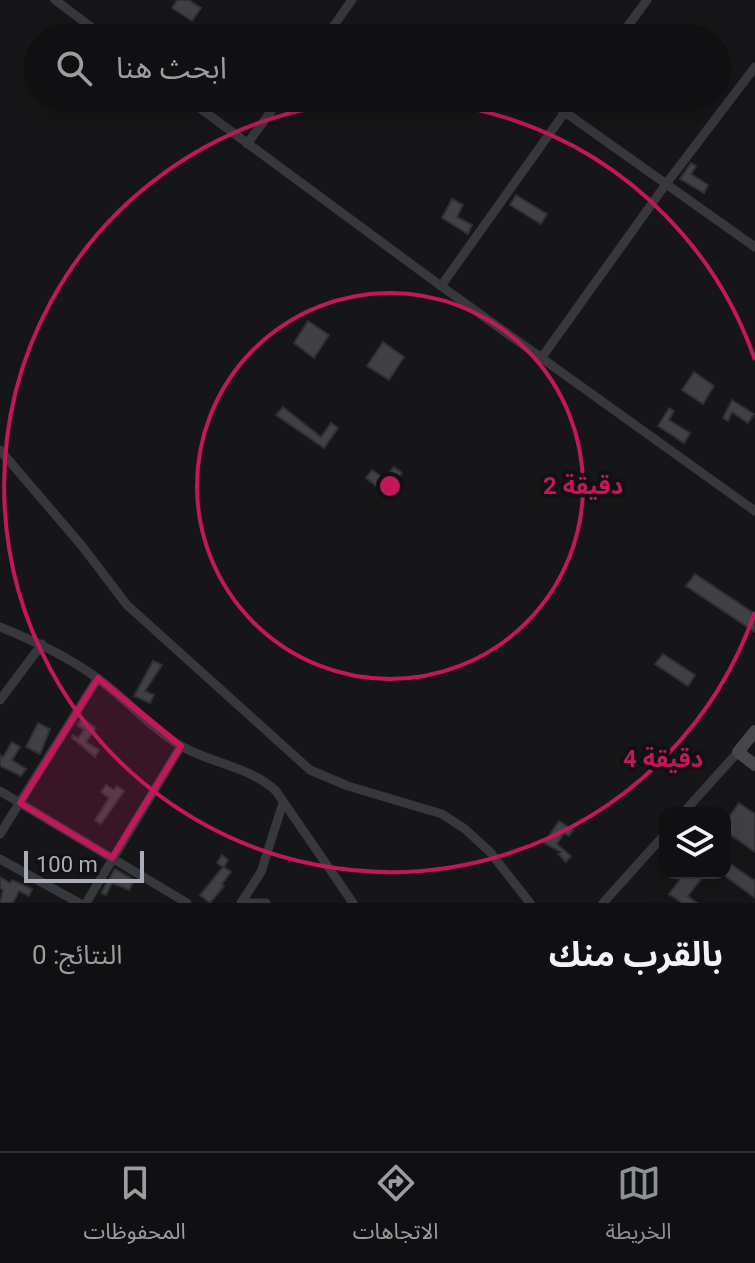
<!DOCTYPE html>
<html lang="ar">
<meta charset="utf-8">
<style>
:root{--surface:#101012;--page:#19191b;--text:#f1f3f6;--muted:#9c9d9f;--line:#303032;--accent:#8c9099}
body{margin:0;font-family:Roboto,"Noto Sans Arabic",sans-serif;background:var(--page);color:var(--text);direction:rtl}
.controls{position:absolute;right:24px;bottom:24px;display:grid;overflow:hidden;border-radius:16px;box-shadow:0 8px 32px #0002}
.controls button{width:72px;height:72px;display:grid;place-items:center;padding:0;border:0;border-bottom:2px solid var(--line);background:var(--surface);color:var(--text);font:40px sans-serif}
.scale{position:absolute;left:24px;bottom:20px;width:120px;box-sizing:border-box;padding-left:8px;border:4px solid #a8adb8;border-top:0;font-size:22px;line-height:28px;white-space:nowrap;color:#a8adb8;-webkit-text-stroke:6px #111113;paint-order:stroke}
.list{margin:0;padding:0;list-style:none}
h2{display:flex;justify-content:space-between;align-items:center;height:104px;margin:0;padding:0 32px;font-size:34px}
h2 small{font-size:26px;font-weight:400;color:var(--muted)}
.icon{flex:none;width:44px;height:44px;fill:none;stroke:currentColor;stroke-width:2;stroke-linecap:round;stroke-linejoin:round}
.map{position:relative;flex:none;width:755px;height:903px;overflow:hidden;direction:ltr}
.search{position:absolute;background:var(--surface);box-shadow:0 8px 32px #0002;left:24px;right:24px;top:24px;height:88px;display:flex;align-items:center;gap:20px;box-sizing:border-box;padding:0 28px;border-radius:44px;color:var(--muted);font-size:30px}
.sheet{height:248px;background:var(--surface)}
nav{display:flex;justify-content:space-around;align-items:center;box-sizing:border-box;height:112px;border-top:2px solid var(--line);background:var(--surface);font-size:22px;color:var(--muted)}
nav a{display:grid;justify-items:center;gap:4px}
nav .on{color:var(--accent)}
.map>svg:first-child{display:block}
.building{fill:#404145;stroke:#303034;stroke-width:2}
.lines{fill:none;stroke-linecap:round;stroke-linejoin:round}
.street{stroke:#37383d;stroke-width:9}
.secondary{stroke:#45474d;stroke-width:12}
.marked{fill:#c2185b;fill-opacity:0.2;stroke:#c2185b;stroke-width:6;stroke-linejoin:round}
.ring{fill:none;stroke:#c2185b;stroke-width:4}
.centre{fill:#c2185b;stroke:#111113;stroke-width:4}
.ring-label{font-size:24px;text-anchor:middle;font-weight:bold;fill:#c2185b;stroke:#111113;stroke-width:8;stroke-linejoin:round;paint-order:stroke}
</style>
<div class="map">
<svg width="755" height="903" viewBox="0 0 755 903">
<rect width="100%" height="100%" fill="#161618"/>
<path class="building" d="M177,0H189L201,8L192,21L172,8Z
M691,163L696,166L691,174L708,185L704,193L680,179Z
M516,195L547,214L541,224L510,205Z
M452,199L463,205L457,217L472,225L468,234L442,218Z
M308,321L329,335L314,358L294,343Z
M383,342L404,357L389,380L367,366Z
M694,372L714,386L703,404L682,390Z
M732,400L754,414L748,423L732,412L728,421L723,418Z
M283,407L321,437L331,423L338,428L324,448L276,415Z
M669,408L674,411L669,420L690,433L684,443L658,426Z
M394,467L402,473L387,494L366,478L372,470L385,479Z
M695,574L755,614V632L686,586Z
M663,654L695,675L688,686L655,664Z
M153,661L162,665L145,691L154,695L150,703L134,696Z
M82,718L96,728L86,742L99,750L95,757L72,738L73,735L78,738L84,730L77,725Z
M38,723L50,729L40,754L26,747Z
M12,742L20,747L12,760L26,769L21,776L0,766V755L3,757Z
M106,785L114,790L117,786L124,791L101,824L95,820L109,798L101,792Z
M739,803L755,814V852L725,831V823Z
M559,821L573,830L569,836L564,833L557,844L571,856L566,862L558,854L561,852L544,843Z
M222,855L228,860L224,867L231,872L222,884L224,886L210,903L200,895L223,867L217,863Z
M725,860L755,881V898L725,876Z
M115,869L134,880L129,890L112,883L106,895L101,893Z
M685,873H706L688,896L697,903H682L669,894Z
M0,877L10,883L12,880L32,889L29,896L19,891L13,903H0L3,890L0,888Z"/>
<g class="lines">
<path class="street" d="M55,0L106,38
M325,38L352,0
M619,38L647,0
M186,98L441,286L755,511
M545,98L755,247
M247,144L281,98
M441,286L575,98
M542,357L666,184L755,67
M0,450L82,546L127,605L310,770L348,786L442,814L465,829L490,852L530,903
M0,627C34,641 67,656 97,678C127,699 151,729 183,747C213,764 251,767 276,791L353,903
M0,700L42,644
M0,791L187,903
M683,813L738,752
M0,834L98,678
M0,859L79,903
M86,903L181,746
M241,903L261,872L283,803
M250,903H266
M603,903L665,834"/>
<path class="secondary" d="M755,731L738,752L755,765"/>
</g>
<path class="marked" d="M98,678L181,746L112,858L20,803Z"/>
<g class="ring">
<circle cx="390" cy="486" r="193"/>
<path d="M755 612A386 386 0 1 1 755 360"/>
</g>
<circle cx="390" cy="486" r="12" class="centre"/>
<g class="ring-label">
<text x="583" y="494">2 دقيقة</text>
<text x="663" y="767">4 دقيقة</text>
</g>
</svg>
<div class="controls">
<button><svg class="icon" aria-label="layers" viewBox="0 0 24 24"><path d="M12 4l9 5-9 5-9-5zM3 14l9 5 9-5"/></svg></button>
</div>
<div class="scale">100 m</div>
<div class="search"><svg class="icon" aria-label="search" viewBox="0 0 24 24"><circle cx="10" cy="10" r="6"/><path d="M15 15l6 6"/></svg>ابحث هنا</div>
</div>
<section class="sheet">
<h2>بالقرب منك<small>النتائج: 0</small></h2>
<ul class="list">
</ul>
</section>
<nav>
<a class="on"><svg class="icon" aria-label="map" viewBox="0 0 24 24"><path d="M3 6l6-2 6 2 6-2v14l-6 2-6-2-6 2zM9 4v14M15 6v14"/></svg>الخريطة</a>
<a><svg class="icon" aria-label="directions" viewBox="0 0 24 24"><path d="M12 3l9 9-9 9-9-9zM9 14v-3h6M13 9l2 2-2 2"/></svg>الاتجاهات</a>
<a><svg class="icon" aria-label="saved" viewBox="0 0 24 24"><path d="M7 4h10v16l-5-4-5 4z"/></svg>المحفوظات</a>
</nav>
